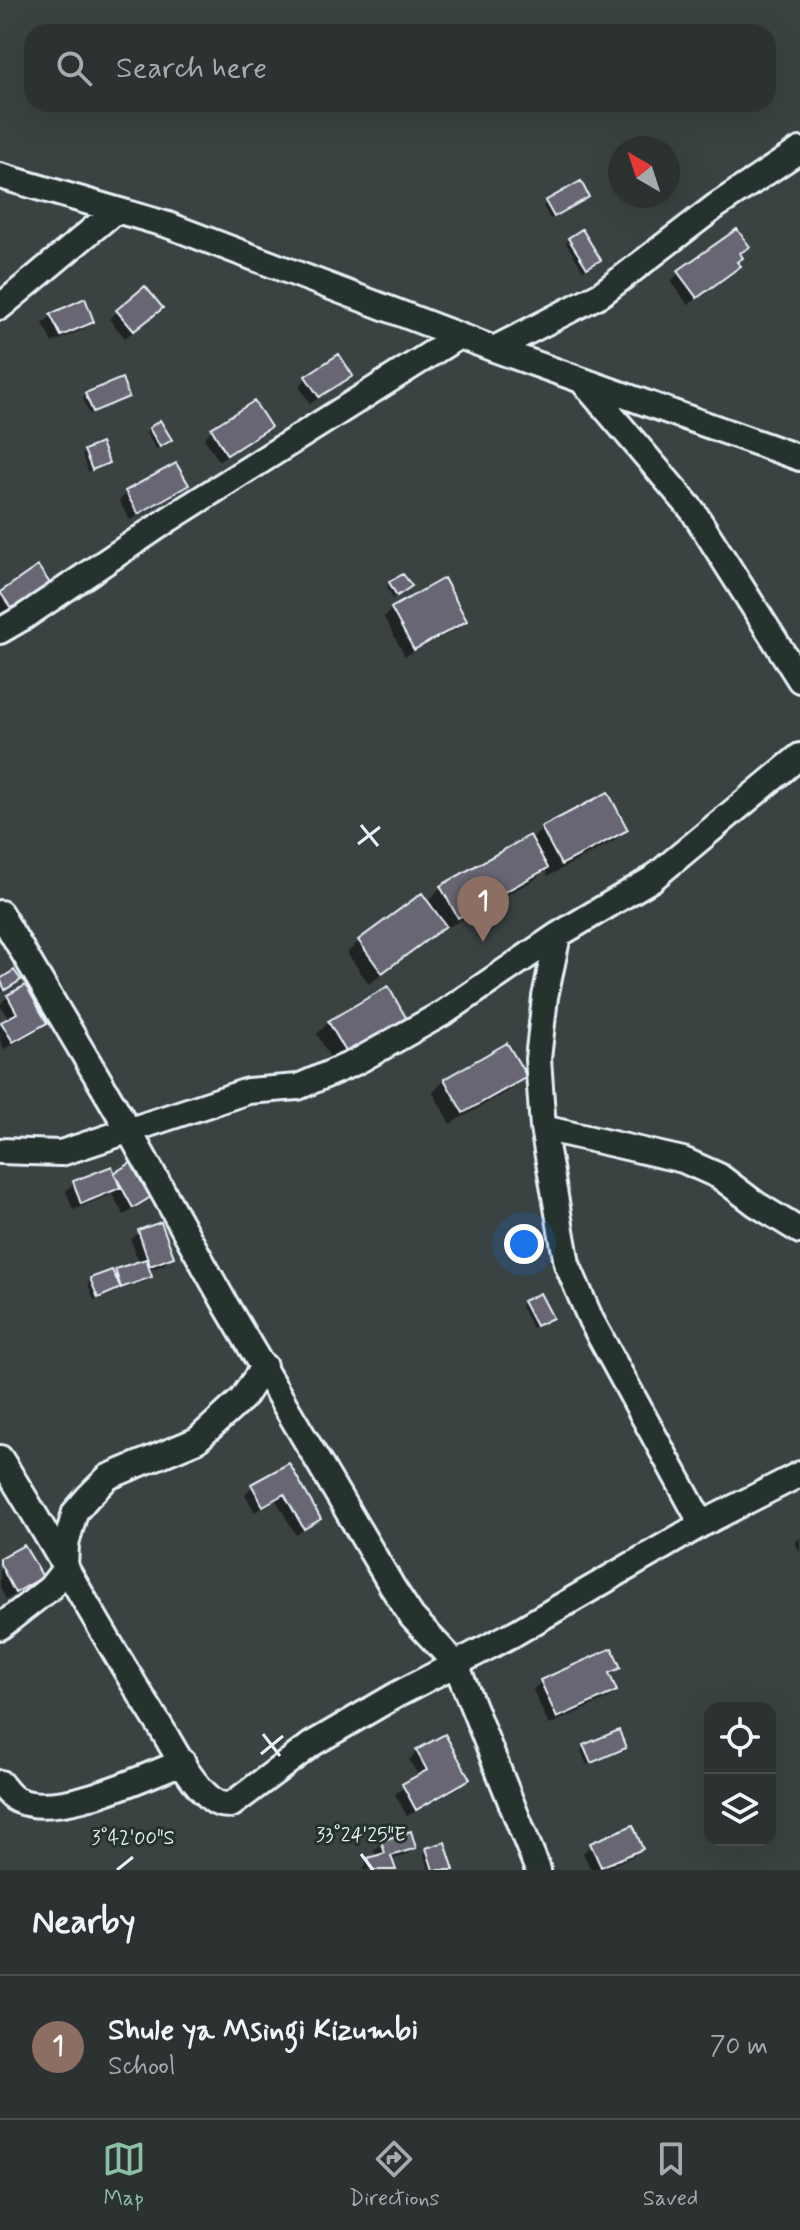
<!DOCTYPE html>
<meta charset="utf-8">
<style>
:root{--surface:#2c3232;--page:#343a3a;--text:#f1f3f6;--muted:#a6aaac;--line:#484d4d;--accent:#8abfa5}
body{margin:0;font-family:Mynerve,sans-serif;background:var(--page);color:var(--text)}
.controls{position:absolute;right:24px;bottom:24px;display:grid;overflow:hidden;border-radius:16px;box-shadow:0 8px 32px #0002}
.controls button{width:72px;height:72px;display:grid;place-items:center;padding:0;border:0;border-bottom:2px solid var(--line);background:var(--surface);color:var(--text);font:40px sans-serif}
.compass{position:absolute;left:608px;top:136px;width:72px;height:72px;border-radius:50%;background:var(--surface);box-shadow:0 8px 32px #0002;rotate:321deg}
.you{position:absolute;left:524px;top:1244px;width:28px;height:28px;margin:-20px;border:6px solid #fff;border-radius:50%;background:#1a73e8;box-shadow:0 0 0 12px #1a73e833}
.badge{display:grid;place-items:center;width:52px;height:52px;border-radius:50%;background:var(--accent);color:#fff;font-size:26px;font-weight:700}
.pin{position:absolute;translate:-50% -66px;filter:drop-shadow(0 2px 4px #0008)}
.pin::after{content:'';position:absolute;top:42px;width:28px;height:24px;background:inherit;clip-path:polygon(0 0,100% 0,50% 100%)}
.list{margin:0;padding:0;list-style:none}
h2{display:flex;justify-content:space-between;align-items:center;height:104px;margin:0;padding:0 32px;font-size:34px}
h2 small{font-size:26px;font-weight:400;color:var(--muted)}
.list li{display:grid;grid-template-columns:52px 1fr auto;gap:24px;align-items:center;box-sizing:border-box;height:144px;padding:0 32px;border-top:2px solid var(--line)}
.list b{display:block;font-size:30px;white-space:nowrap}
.list p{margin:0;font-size:26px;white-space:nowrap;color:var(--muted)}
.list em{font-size:26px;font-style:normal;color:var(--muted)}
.icon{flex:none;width:44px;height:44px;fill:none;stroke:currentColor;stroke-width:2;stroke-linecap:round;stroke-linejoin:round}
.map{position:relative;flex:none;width:800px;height:1870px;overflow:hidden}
.search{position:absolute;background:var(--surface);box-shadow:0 8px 32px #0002;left:24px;right:24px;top:24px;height:88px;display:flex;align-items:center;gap:20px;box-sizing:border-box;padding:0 28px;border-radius:24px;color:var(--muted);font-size:30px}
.sheet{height:248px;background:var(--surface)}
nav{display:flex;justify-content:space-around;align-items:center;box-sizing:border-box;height:112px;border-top:2px solid var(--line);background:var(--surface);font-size:22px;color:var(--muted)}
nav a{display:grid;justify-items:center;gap:4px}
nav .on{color:var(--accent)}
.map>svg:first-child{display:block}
.shadow{fill:#0007}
.building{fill:#676673;stroke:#e8f1f8;stroke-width:2}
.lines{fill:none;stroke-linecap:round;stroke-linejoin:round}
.street-casing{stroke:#e8f1f8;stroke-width:30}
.street{stroke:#26332d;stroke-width:24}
.ticks{fill:none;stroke:#e8f1f8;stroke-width:3}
.ticks-label{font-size:20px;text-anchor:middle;fill:#e8f1f8;stroke:#26332d;stroke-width:6;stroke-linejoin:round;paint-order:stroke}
</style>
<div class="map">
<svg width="800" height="1870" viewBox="0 0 800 1870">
<rect width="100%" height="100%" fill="#3a4242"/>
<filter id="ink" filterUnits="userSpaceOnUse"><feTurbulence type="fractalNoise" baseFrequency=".0125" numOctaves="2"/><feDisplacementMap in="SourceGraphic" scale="16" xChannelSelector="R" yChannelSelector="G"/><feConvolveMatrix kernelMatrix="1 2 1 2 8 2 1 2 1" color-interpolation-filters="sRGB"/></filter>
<g filter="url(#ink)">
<path class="shadow" d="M587,197L550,219L543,206L547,203Z
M569,240L594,263L583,270L566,243Z
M747,247L739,255L736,262L739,266L731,274L688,305L671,281L679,273Z
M117,312L152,315L125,338L109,319Z
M52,315L92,321L84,329L52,343L43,323Z
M350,376L310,404L299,386L307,378Z
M86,394L127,396L89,414L83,398Z
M254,403L268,427L260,435L219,461L204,438L212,430Z
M150,429L166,443L156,449L146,433Z
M85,452L107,463L88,472L82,455Z
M186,485L178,493L130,520L119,501L127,493Z
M37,569L48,585L4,617L0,611V595Z
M390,583L406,589L393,598L387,587Z
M392,609L465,621L457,629L405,656L384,617Z
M542,829H626L614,841L548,876L545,869L534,880L445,929L444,926L431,938L369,984L347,953L359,941L422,896L432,910L434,909L429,900L441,887L531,840Z
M13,972L14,984L1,992L0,981Z
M8,996L45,1022L37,1031L4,1049L0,1041V1026L9,1020L0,1005Z
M329,1022L394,1035L336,1068L317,1034Z
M524,1077L512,1089L450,1124L433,1092L445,1080Z
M133,1164L152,1195L144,1203L124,1215L112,1194L73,1210L66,1191L74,1183L113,1176Z
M139,1232L172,1257L163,1265L147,1271L150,1277L146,1281L94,1300L88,1284L91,1280L139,1263L131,1240Z
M524,1302L547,1321L532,1328L521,1306Z
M288,1466L318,1519L296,1535L276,1500L255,1512L245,1494L253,1486Z
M800,1538V1553L795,1542Z
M0,1560L40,1577L32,1585L6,1600L0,1587Z
M619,1667L609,1677L615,1691L607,1699L549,1725L533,1690L541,1682Z
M584,1747H623L587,1765L581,1751Z
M417,1752L468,1779L460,1787L407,1816L395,1794L419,1777L409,1760Z
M382,1843L414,1847L406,1855L391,1860L394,1870H362L369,1860L376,1858L374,1851Z
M592,1845L641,1848L633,1856L602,1870H591L583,1853Z
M427,1850L451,1870H429L424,1854Z"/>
<path class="building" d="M581,181L589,197L554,217L545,201Z
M582,229L601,260L587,268L568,238Z
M737,229L750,247L740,253L743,258L737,262L741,266L697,298L677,271Z
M145,286L163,308L134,331L116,310Z
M85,298L94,322L61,336L50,314Z
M339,354L353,376L319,397L305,376Z
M122,378L129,397L93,412L85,393Z
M254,401L271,427L227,455L211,428Z
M160,420L172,440L160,447L149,428Z
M101,443L109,463L92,470L84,450Z
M176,463L189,485L138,514L125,491Z
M38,566L51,585L13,611L0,592Z
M403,574L412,586L397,596L389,582Z
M444,578L467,621L414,650L391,608Z
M608,792L628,830L561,865L541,827Z
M530,835L548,868L458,918L440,886Z
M422,893L446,926L382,973L358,940Z
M14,970L21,980L5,990L0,979Z
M26,985L47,1023L13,1042L1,1022L17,1013L7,995Z
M388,986L409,1023L349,1057L328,1021Z
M507,1043L527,1077L463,1113L444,1079Z
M134,1161L154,1195L133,1208L114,1173Z
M112,1166L120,1188L81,1204L73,1181Z
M161,1222L174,1257L150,1266L138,1230Z
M146,1259L152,1277L121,1288L115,1269Z
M112,1270L121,1288L98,1298L90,1278Z
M540,1293L553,1318L536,1326L523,1301Z
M289,1463L321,1519L304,1529L284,1494L263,1506L251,1484Z
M24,1545L43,1577L15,1593L0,1564V1558Z
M612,1648L621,1668L609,1673L617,1691L557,1718L540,1680Z
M619,1730L626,1748L591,1763L583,1745Z
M445,1734L470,1779L416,1810L402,1784L427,1770L416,1750Z
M633,1825L643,1849L601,1867L590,1843Z
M411,1831L416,1848L391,1856L396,1870H372L368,1858L385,1853L381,1841Z
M445,1842L454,1870H433L426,1848Z"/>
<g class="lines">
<defs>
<path id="street" d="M0,176L168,225L494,349L800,458
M0,307L116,210
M494,349L601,294L716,206L800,150
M583,382L693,511L800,680
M0,631L24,617L169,519L459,336
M0,913L128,1129L227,1307L393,1588L412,1617L456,1664L538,1870
M558,935L545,997L538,1059L543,1128L567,1264L591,1320L702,1524
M543,1128L683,1160L719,1176L756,1204L800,1231
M0,1151L61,1153L248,1091L298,1087L356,1062L445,1012L558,935L652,879L800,756
M0,1458C55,1545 102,1635 157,1721C173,1746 187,1778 209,1797C216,1804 221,1805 231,1805L312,1744L398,1694L515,1633L702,1524L800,1474
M0,1627L50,1588L65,1569L66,1544L75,1512L88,1497L108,1477L197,1440L242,1399L264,1366
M0,1783C5,1789 10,1797 17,1800C60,1819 141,1777 183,1762"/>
</defs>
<use href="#street" class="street-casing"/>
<use href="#street" class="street"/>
</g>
</g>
<path class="ticks" d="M361,825L378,846M358,844L380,827M263,1734L280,1756M261,1754L283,1736M361,1854L373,1870M117,1870L133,1857"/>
<g class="ticks-label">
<text x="361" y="1841">33°24'25"E</text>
<text x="133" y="1844">3°42'00"S</text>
</g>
</svg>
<div class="controls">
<button><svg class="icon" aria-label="locate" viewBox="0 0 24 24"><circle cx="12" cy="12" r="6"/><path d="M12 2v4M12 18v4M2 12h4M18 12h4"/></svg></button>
<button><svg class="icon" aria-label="layers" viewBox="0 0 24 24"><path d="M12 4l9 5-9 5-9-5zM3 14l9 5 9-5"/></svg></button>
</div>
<svg class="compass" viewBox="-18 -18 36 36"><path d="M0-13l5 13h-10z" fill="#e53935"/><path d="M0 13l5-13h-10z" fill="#a6aaac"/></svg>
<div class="you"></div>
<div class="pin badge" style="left:483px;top:942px;background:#8d6e63">1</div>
<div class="search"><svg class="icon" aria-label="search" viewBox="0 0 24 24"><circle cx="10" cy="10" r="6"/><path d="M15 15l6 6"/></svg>Search here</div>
</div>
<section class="sheet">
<h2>Nearby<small></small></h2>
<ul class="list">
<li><span class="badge" style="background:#8d6e63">1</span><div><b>Shule ya Msingi Kizumbi</b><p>School</p></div><em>70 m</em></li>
</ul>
</section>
<nav>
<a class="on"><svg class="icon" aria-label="map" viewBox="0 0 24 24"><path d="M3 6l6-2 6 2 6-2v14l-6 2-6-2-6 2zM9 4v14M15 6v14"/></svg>Map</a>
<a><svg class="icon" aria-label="directions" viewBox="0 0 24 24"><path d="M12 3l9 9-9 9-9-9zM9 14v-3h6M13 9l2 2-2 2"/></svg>Directions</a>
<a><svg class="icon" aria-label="saved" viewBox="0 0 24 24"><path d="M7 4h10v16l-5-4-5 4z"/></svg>Saved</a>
</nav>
